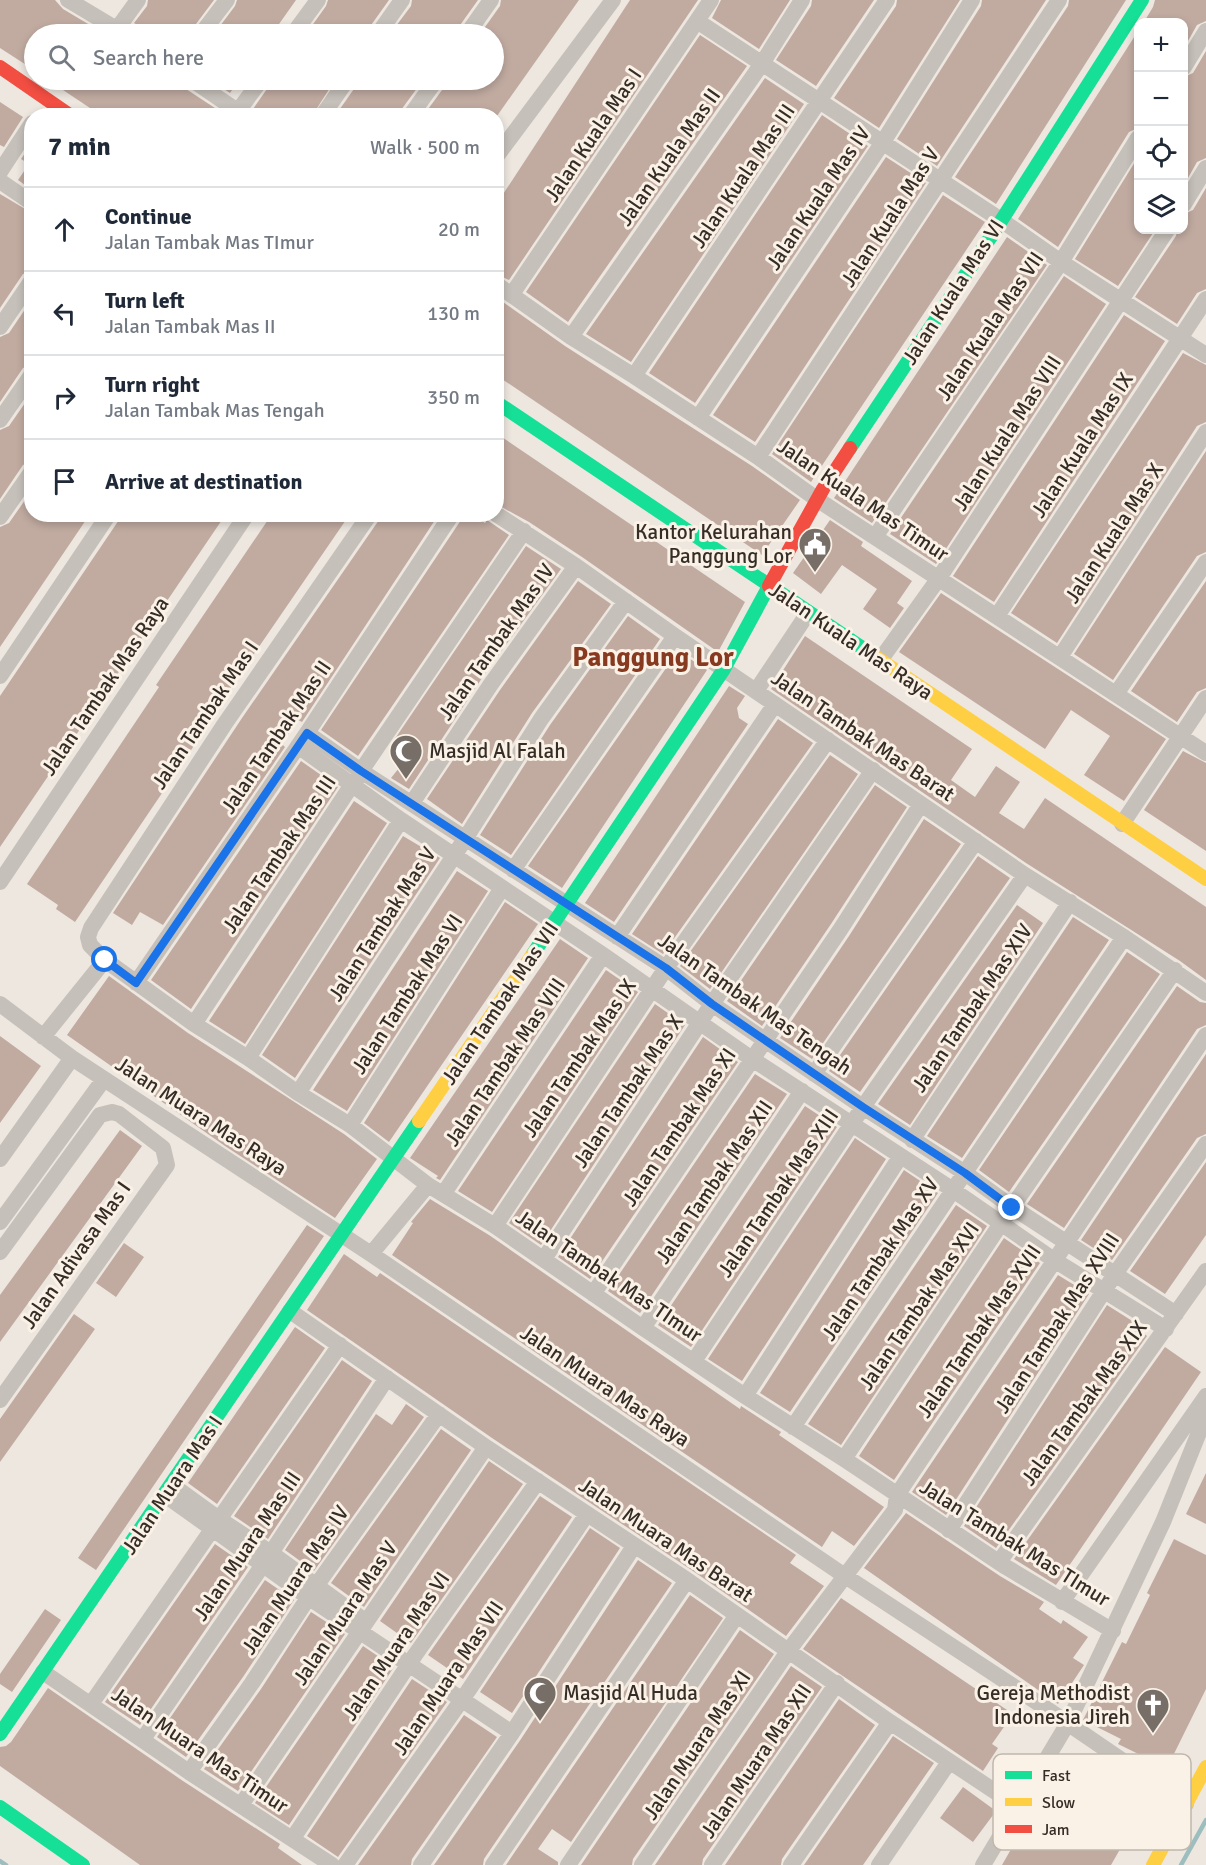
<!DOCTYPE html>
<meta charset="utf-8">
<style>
:root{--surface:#fff;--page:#f6f6f7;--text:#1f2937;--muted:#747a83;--line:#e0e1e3}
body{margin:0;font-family:Signika,sans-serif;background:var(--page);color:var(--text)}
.controls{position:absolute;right:18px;top:18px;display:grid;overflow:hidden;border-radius:12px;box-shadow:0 3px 9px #0003}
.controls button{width:54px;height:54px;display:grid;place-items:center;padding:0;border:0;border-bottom:2px solid var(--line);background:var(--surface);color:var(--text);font:30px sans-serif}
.stop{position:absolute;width:18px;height:18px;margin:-14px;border:4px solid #1a73e8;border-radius:50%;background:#fff}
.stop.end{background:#1a73e8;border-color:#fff;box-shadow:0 2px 6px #0008}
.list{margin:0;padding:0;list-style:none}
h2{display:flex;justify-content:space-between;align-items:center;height:78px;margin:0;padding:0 24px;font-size:26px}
h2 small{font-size:20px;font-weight:400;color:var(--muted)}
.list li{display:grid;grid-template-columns:39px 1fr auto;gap:18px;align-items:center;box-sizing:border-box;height:84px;padding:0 24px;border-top:2px solid var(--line)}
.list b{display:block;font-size:22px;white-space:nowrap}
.list p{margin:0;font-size:20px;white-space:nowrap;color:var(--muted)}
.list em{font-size:20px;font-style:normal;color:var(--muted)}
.icon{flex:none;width:33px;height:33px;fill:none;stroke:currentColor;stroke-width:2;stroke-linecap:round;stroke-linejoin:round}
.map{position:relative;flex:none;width:1206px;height:1865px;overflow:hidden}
.search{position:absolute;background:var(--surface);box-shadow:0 3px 9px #0003;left:24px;top:24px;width:480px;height:66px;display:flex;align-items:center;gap:15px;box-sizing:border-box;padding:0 21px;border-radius:33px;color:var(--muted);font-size:22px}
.panel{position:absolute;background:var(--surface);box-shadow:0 3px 9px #0003;left:24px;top:108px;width:480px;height:414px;border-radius:24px}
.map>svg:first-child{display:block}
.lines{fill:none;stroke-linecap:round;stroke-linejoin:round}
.stream{stroke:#9cbebe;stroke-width:4.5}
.building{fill:#c1aba1}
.street{stroke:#c6c0ba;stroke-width:16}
.fast{stroke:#16e098;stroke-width:14}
.slow{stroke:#ffcf43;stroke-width:14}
.jam{stroke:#f24e42;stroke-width:14}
.route{stroke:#1a73e8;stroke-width:8}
.labels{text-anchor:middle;stroke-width:6;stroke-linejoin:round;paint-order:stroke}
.street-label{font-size:21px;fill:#372d27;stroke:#faf2e7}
.poi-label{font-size:21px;fill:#372d27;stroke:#faf2e7;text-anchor:end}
.district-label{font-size:27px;font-weight:bold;fill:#873a1f;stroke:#faf2e7}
.key{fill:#faf2e7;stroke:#c0b7ad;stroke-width:1.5}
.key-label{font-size:16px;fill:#372d27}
</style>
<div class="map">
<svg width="1206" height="1865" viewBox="0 0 1206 1865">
<rect width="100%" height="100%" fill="#ede7e0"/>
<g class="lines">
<path class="stream" d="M0,1861L6,1865
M1181,1865L1206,1820"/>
</g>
<path class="building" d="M0,0H55L63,9L105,34H34V70L0,48Z
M148,0H214L193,28L191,34H151L134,23L147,6Z
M237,0H296L272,34H214L235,6Z
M328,0H389L369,28L368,34H306L326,6Z
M412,0H478L458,28L457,34H390L411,6Z
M501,0H579L497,116H423L445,86L446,80H494V34H480L500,6Z
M630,0H698L509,280L496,274V205Z
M721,0H790L759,49L712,18Z
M812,0H874L816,86L776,60L811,6Z
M897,0H960L879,128L834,98L896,6Z
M982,0H1046L937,166L897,139L981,6Z
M1069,0H1126L996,204L955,177L1068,6Z
M1155,0H1206V21L1197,25L1184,48V22H1144L1153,7Z
M1138,31V128L1129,132L1058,247L1018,219Z
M700,35L747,66L568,322L526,292Z
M1206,51V158L1197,162L1184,185V77L1193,73Z
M765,78L804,104L631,362L586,334Z
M48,80H182L186,89L218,110L214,116H102Z
M210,80H239L230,93Z
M271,80H335L312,116H255L253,109L269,86Z
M357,80H423L401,110L400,116H335L356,86Z
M0,102L23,117L4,147L0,145Z
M822,115L868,146L695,403L649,373Z
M32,143V190L18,180L29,164L21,159Z
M886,157L926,183L755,442L713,415Z
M1138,157V230H1155L1118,286L1075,259Z
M1206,188V289L1197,293L1177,324L1135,297L1176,236L1177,230H1184V214L1193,210Z
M0,194L32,213V270L23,274L0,308Z
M943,195L985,222L811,482L772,454Z
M1007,237L1047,265L872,523L834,498Z
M1064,276L1106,304L936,564L890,534Z
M496,297L565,346L752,466L800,500L762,555L496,375Z
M32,299V364L23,368L0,402V337L9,333Z
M1124,315L1165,341L994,602L953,576Z
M1183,353L1206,365V422L1197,426L1057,643L1011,613Z
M32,393V461L23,465L0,499V430L9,426Z
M496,433L745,602L718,652L582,557L529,522L496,504Z
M1206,451V552L1197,556L1113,680L1074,654Z
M32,490V514H90L0,647V527L9,523Z
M123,514H226L0,847V696Z
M272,514H350L208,721L210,722L75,922L56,909L58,905L27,884L159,687L156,685Z
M380,514H439L302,722L298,720L289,733L282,744L285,747L163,925L140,912L132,925L113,913L242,718L379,520Z
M462,514H472L485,523L487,520L509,535L358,756L321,730L461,520Z
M830,520L863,542L861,546L912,581L897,603L904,608L890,628L863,609L877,589L842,565L821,594L793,573Z
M526,546L561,569L482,678L409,789L391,778L407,758L390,746Z
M578,581L611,604L532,713L462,824L427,799L500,690Z
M1206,581V688L1197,692L1177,722L1131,691Z
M941,593L1166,739L1124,801L1084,775L1110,736L1071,710L1045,749L899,652Z
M628,616L660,639L511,855L480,835L550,725Z
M805,636L972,749L951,780L975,797L996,766L1020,782L999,813L1024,829L1045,798L1206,907V980L1180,961L1026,863L771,689Z
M678,651L707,670L562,888L528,866Z
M729,686L745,696L737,708L739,718L748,724L614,922L585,903Z
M778,719L813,743L663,954L632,934Z
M1183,751L1206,763V851L1144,810Z
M830,755L858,774L710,989L680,966Z
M301,761L338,787L191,1009L151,980Z
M875,785L907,807L831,924L762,1026L727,1001Z
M354,801L387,823L245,1044L209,1021Z
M924,819L961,844L812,1059L780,1038L849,936Z
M403,836L440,858L295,1078L262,1055Z
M978,856L1010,878L860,1092L829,1071Z
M457,871L488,891L347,1111L313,1090Z
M505,902L538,924L389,1142L364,1123Z
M1017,905L1043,923L910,1125L878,1104Z
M1073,917L1109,940L962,1158L927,1136Z
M560,939L588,958L440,1180L436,1178L438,1176L410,1158Z
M1127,952L1160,974L1009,1192L979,1170Z
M606,970L638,992L492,1212L458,1191Z
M109,976L188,1033L344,1134L377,1159L335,1218L225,1146L67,1035Z
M1177,986L1200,1002L1206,1003V1025L1197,1029L1064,1228L1027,1204Z
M655,1004L685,1025L541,1245L509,1223Z
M0,1036L41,1066L0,1123Z
M703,1037L738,1062L590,1279L558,1257Z
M1206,1054V1134L1197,1138L1112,1260L1081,1240Z
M755,1074L787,1094L640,1313L608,1291Z
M805,1106L837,1127L691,1347L658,1325Z
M120,1130L142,1146L0,1342V1295Z
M855,1138L886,1159L742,1381L708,1359Z
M1206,1162V1235L1165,1294L1130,1271Z
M904,1170L938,1193L790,1412L760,1393Z
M430,1199L489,1235L740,1409L741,1406L781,1432L779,1435L884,1507L854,1546L832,1531L822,1547L392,1255L413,1223L411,1222Z
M956,1205L987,1226L841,1445L808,1424Z
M307,1225L324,1236L96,1570L78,1558Z
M1004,1238L1040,1263L894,1480L859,1456Z
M124,1243L144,1257L116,1297L96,1283Z
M344,1254L377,1277L380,1273L796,1555L790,1563L824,1586L786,1636L693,1571L492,1438L307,1310Z
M1058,1275L1089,1294L946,1515L912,1492Z
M1107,1305L1145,1329L1142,1332L1147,1336L996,1548L964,1526Z
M74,1314L95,1329L0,1462V1419Z
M295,1327L325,1348L217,1504L188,1483Z
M1165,1347L1201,1372L1056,1585L1014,1559Z
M342,1360L372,1381L268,1539L234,1516Z
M406,1404L424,1417L314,1571L285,1550L376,1414L392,1425Z
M441,1429L471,1450L364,1607L331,1583Z
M489,1461L523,1484L411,1643L380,1621Z
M1206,1473V1524L1186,1514Z
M540,1496L572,1517L463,1679L428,1655Z
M906,1513L1000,1576L1044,1602L1039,1609L1061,1624L1063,1620L1088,1637L1073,1658L1084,1665L1058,1704L864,1568Z
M590,1528L620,1548L512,1713L480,1692Z
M1174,1539L1206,1555V1689L1167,1768L1118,1744L1121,1739L1083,1720L1122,1642L1126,1644L1150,1595L1147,1593Z
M215,1544L248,1567L140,1725L105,1702Z
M638,1560L672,1583L484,1859L483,1865H434L521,1739Z
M265,1580L294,1600L243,1677L186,1757L157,1737Z
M690,1595L723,1618L571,1842L552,1829L538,1849L558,1862V1865H506Z
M841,1598L1013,1714L992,1744L998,1748L983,1771L803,1649Z
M45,1609L61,1620L12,1692L0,1684V1674Z
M311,1612L345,1634L238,1791L204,1769L261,1689Z
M740,1630L774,1654L633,1859L632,1865H581Z
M363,1646L394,1667L289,1825L255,1803Z
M791,1666L822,1687L703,1859L702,1865H655Z
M412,1679L447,1702L338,1857L307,1836Z
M48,1688L183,1781L280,1844L278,1848L302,1865H140L0,1766V1747L6,1746L11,1742Z
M839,1699L875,1725L782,1859L781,1865H725Z
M464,1715L497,1737L412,1859L411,1865H358Z
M893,1736L934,1763L863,1865H804Z
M1059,1765L1094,1785L1100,1775L1147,1802L1111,1865H1002Z
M963,1787L996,1811L973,1842L940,1818Z"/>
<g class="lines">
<path class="street" d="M68,0L125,34
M697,21L1001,220L1061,262L1206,355
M117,29L138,0
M201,34L227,0
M293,34L318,0
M378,34L402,0
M467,34L491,0
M1184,67L1206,31
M192,80L245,116
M238,111L261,80
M322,116L347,80
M410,116L436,80
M496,157L613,0
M0,172L32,123
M0,181L32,203
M1184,204L1206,168
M496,284L571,337L634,376L758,457L818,500L1206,753
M512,294L711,0
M0,327L32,280
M571,337L763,62L802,0
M634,376L887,0
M698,418L883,142L972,0
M0,420L32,374
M758,457L1059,0
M370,514L224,725L91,928L88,937L90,945L105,960L194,1024L248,1058L298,1093L350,1125L428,1185L495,1226L643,1328L745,1396L844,1459L1006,1567L1113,1631
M496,514L576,566L675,636L1025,875L1124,937L1206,993
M0,517L32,471
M875,537L1061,262L1138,138
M997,616L1206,299
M1060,657L1206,432
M881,659L939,578L1167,230
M0,676L109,514
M756,691L808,613
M1116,694L1206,562
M307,733L361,771L666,968L712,1004L863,1107L965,1173L1012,1207L1176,1314
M298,746L401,820L603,955L752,1059L950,1188L1054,1260L1166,1329
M412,803L491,684L576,566
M1122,824L1206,698
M513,870L675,636
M0,882L247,514
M617,937L775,704
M136,983L307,733L452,514
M0,1004L72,1058L371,1254L845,1576L1019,1690L1186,1804
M194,1024L361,771L524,531
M43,1037L105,960
M248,1058L401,820
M814,1074L976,841
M298,1093L465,839L541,719L626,601
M350,1125L502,888
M912,1140L1070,902
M0,1159L72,1058
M444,1193L603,955
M0,1222L104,1079
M495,1226L666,968L828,740
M0,1252L100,1115L112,1112L119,1114L163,1148L167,1165L0,1400
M371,1254L428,1185
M544,1259L712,1004L873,770
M593,1294L840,930L921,804
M290,1311L486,1447L687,1580L890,1722L1017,1806
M643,1328L802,1091
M694,1361L863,1107L1025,875
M745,1396L900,1157
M793,1427L1124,937
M844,1459L1012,1207L1175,970
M172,1485L219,1519L271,1553L365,1621
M165,1495L308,1597L512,1733
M949,1530L1115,1274L1206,1144
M999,1562L1206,1271
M1062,1602L1206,1396
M43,1672L189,1772L332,1865
M91,1704L340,1345
M143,1739L271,1553L387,1378
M189,1772L252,1683L316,1586L439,1414
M241,1805L486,1447
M293,1838L415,1655L538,1481
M345,1865L468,1691L587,1514
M421,1865L512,1733L634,1546
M493,1865L687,1580
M568,1865L737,1615
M642,1865L789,1650L895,1510L897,1495L1206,1035
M712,1865L837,1683
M791,1865L890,1722
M879,1865L949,1762
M983,1865L1068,1723L1163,1522L1206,1415"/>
<path class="fast" d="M496,402L870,653
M850,448L994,232L1142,0
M533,954L724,669L769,586
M0,1734L419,1121
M0,1807L83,1865"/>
<path class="slow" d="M870,653L1206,879
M419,1121L533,954
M1153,1865L1206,1767"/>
<path class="jam" d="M0,67L71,116
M769,586L823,489L850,448"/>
</g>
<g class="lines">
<path class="route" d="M105,960L136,983L307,733L361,771L666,968L712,1004L863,1107L965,1173L1012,1208"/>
</g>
<defs>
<symbol id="civic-pin" viewBox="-11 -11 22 30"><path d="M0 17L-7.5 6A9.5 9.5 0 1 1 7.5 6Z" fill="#776e68" stroke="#faf2e7"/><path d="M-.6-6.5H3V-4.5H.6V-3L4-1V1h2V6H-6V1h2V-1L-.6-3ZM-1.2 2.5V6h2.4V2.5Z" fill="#fff"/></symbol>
<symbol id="mosque-pin" viewBox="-11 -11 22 30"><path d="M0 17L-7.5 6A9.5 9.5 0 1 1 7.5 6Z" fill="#776e68" stroke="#faf2e7"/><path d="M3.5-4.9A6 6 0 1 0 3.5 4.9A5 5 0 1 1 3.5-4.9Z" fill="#fff"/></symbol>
<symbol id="church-pin" viewBox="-11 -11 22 30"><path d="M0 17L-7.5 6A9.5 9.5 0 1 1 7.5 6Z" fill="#776e68" stroke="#faf2e7"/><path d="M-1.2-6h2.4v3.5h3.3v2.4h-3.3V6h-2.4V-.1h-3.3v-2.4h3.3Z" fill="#fff"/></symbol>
</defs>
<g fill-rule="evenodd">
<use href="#civic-pin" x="796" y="525" width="38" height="52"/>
<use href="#mosque-pin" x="387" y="732" width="38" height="52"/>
<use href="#mosque-pin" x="521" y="1674" width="38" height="52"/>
<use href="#church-pin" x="1134" y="1686" width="38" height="52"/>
</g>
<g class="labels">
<g class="street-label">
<text transform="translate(593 135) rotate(-56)" y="7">Jalan Kuala Mas I</text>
<text transform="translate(669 157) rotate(-55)" y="7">Jalan Kuala Mas II</text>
<text transform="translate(743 176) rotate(-56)" y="7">Jalan Kuala Mas III</text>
<text transform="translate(818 198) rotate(-56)" y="7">Jalan Kuala Mas IV</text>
<text transform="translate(890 217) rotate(-57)" y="7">Jalan Kuala Mas V</text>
<text transform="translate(953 292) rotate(-57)" y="7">Jalan Kuala Mas VI</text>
<text transform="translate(990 326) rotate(-56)" y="7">Jalan Kuala Mas VII</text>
<text transform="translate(1007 433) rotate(-57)" y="7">Jalan Kuala Mas VIII</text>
<text transform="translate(1082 445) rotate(-57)" y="7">Jalan Kuala Mas IX</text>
<text transform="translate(863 500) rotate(34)" y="7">Jalan Kuala Mas Timur</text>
<text transform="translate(1114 533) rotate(-57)" y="7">Jalan Kuala Mas X</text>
<text transform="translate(851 641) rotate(34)" y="7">Jalan Kuala Mas Raya</text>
<text transform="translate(496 642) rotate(-55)" y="7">Jalan Tambak Mas IV</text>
<text transform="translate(105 686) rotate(-56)" y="7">Jalan Tambak Mas Raya</text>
<text transform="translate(205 715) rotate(-56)" y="7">Jalan Tambak Mas I</text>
<text transform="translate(863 736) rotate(34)" y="7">Jalan Tambak Mas Barat</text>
<text transform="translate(276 737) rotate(-56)" y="7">Jalan Tambak Mas II</text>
<text transform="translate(279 854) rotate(-56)" y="7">Jalan Tambak Mas III</text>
<text transform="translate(382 924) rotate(-57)" y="7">Jalan Tambak Mas V</text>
<text transform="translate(407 994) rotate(-57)" y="7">Jalan Tambak Mas VI</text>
<text transform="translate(500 1003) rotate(-56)" y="7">Jalan Tambak Mas VII</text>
<text transform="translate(755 1004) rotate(35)" y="7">Jalan Tambak Mas Tengah</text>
<text transform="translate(972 1008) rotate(-56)" y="7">Jalan Tambak Mas XIV</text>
<text transform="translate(579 1058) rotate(-56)" y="7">Jalan Tambak Mas IX</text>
<text transform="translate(505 1062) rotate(-56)" y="7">Jalan Tambak Mas VIII</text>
<text transform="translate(628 1091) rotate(-56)" y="7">Jalan Tambak Mas X</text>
<text transform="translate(201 1116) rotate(33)" y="7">Jalan Muara Mas Raya</text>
<text transform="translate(679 1127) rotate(-56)" y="7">Jalan Tambak Mas XI</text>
<text transform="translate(714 1182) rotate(-56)" y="7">Jalan Tambak Mas XII</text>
<text transform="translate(778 1193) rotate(-56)" y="7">Jalan Tambak Mas XIII</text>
<text transform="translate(76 1255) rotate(-55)" y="7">Jalan Adivasa Mas I</text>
<text transform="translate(880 1259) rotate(-56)" y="7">Jalan Tambak Mas XV</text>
<text transform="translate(609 1276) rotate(34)" y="7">Jalan Tambak Mas TImur</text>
<text transform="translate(919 1306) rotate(-56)" y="7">Jalan Tambak Mas XVI</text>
<text transform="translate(1057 1323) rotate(-57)" y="7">Jalan Tambak Mas XVIII</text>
<text transform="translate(979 1331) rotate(-56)" y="7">Jalan Tambak Mas XVII</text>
<text transform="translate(605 1386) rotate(34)" y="7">Jalan Muara Mas Raya</text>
<text transform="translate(1084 1403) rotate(-54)" y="7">Jalan Tambak Mas XIX</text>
<text transform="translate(172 1485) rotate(-56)" y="7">Jalan Muara Mas I</text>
<text transform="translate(666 1540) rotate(34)" y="7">Jalan Muara Mas Barat</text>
<text transform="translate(1015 1543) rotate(32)" y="7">Jalan Tambak Mas TImur</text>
<text transform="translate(247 1546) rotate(-56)" y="7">Jalan Muara Mas III</text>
<text transform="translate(295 1580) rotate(-56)" y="7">Jalan Muara Mas IV</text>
<text transform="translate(345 1613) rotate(-56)" y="7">Jalan Muara Mas V</text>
<text transform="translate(396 1646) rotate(-56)" y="7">Jalan Muara Mas VI</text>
<text transform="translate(448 1678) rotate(-56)" y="7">Jalan Muara Mas VII</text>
<text transform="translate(697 1745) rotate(-56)" y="7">Jalan Muara Mas XI</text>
<text transform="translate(200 1750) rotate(34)" y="7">Jalan Muara Mas Timur</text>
<text transform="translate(756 1761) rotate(-56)" y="7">Jalan Muara Mas XII</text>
</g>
<g class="poi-label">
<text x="792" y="539">Kantor Kelurahan<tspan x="792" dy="24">Panggung Lor</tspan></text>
<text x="429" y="758" text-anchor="start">Masjid Al Falah</text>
<text x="563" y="1700" text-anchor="start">Masjid Al Huda</text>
<text x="1130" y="1700">Gereja Methodist<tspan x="1130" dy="24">Indonesia Jireh</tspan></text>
</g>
<g class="district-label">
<text x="653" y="666">Panggung Lor</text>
</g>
</g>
<rect x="993" y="1754" width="198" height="96" rx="9" class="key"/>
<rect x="1005" y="1771" width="27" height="8" fill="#16e098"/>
<rect x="1005" y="1798" width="27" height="8" fill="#ffcf43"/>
<rect x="1005" y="1825" width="27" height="8" fill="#f24e42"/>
<g class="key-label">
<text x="1042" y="1781">Fast</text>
<text x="1042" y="1808">Slow</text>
<text x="1042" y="1835">Jam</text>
</g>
</svg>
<div class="controls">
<button>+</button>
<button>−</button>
<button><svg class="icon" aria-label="locate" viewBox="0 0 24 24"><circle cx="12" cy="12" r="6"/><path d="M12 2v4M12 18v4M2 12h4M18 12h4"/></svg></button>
<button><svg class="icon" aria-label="layers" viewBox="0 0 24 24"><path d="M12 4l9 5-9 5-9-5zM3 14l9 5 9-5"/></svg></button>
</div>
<div class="stop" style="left:105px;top:960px"></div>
<div class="stop end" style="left:1012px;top:1208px"></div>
<div class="search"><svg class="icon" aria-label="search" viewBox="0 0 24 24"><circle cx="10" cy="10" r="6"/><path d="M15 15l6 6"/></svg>Search here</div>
<section class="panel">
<h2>7 min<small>Walk · 500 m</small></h2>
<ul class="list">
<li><svg class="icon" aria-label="ahead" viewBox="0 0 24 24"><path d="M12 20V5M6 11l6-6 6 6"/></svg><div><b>Continue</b><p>Jalan Tambak Mas TImur</p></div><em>20 m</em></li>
<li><svg class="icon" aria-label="left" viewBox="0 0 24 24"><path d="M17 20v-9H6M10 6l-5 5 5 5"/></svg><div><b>Turn left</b><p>Jalan Tambak Mas II</p></div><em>130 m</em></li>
<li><svg class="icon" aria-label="right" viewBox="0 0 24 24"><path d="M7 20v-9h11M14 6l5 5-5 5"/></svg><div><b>Turn right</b><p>Jalan Tambak Mas Tengah</p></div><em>350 m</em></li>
<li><svg class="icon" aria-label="arrive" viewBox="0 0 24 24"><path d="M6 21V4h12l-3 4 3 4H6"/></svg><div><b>Arrive at destination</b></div></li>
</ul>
</section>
</div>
